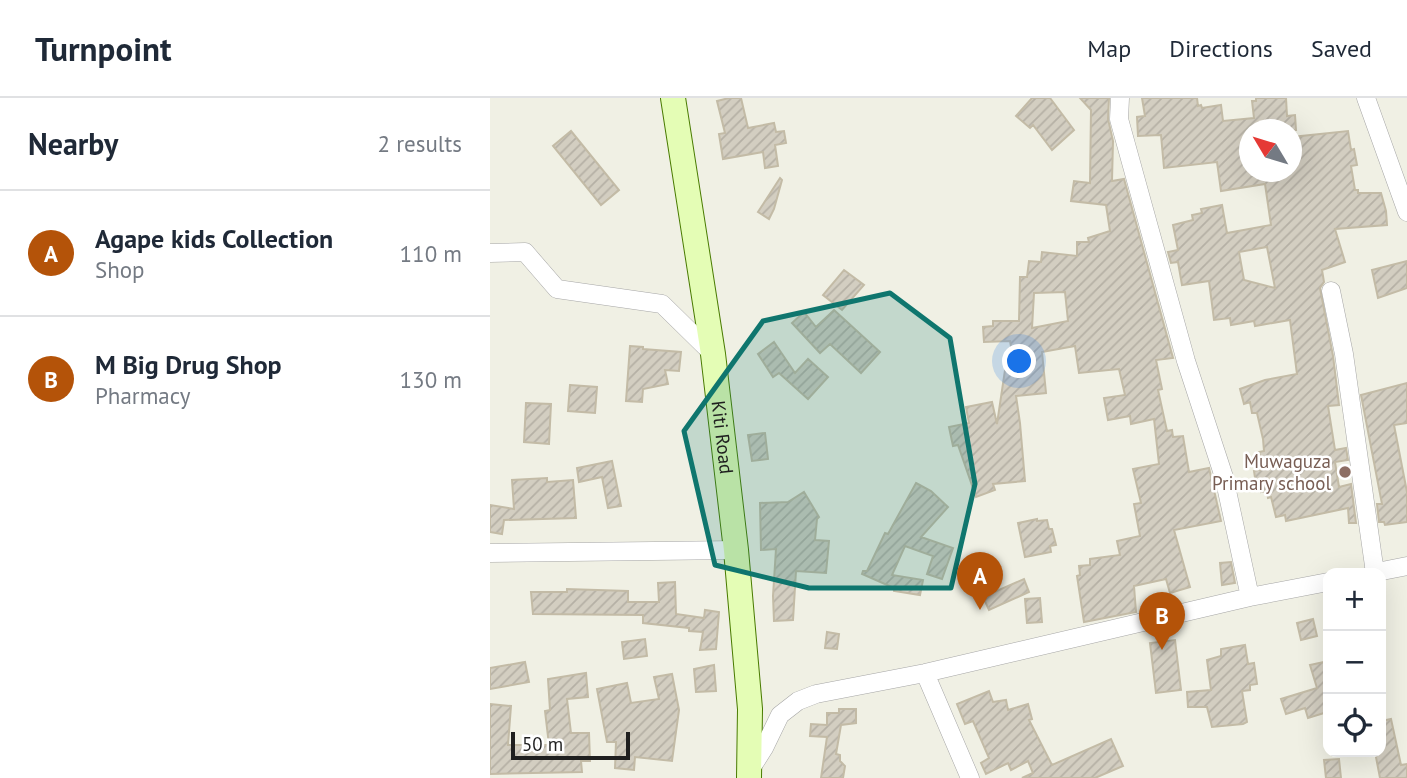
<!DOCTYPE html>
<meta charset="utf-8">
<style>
:root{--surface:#fff;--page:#f6f6f7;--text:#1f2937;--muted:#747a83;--line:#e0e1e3;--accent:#b45309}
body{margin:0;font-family:"PT Sans",sans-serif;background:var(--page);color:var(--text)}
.controls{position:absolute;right:21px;bottom:21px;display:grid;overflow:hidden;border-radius:14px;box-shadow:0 7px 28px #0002}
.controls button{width:63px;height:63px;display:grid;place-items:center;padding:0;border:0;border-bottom:2px solid var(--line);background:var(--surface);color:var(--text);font:35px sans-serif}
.compass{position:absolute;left:749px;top:21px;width:63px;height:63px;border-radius:50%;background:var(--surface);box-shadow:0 7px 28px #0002;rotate:308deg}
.scale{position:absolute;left:21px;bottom:18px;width:119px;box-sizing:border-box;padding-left:7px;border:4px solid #1f1f1f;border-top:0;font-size:19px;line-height:24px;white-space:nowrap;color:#1f1f1f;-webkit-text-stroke:5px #fff;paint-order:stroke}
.you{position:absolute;left:530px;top:264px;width:24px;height:24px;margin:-18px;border:5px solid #fff;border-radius:50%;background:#1a73e8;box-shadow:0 0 0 10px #1a73e833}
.badge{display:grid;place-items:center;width:46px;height:46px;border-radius:50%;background:var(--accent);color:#fff;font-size:23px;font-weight:700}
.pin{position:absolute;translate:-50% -58px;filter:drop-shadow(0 2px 4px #0008)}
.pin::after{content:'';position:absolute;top:37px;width:24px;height:21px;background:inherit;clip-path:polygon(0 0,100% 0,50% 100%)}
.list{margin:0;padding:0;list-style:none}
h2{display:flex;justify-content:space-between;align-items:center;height:91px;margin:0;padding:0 28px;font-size:30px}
h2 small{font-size:23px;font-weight:400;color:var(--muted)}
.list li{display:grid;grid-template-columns:46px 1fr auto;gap:21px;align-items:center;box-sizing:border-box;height:126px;padding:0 28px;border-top:2px solid var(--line)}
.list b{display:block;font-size:26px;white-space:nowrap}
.list p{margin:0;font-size:23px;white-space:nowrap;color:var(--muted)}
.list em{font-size:23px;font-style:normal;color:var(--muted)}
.icon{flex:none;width:38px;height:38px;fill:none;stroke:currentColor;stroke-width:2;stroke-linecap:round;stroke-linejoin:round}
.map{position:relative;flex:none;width:917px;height:680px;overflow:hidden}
header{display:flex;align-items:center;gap:42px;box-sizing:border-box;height:98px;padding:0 35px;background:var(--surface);border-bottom:2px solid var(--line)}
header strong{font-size:33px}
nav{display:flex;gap:38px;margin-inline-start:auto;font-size:24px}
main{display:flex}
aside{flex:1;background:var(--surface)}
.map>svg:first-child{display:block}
.building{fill:url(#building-hatch);stroke:#c3bba6;stroke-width:2;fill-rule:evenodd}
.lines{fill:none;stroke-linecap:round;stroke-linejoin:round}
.street-casing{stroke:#a6a6a6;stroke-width:19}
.secondary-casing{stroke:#497b00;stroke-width:26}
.street{stroke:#fff;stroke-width:18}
.secondary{stroke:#e4fdb5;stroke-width:24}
.marked{fill:#0f766e;fill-opacity:0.2;stroke:#0f766e;stroke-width:5;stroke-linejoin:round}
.education-dot{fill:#8d6e63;stroke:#fff;stroke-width:2.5}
.labels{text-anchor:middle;stroke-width:5;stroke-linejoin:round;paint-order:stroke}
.street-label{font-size:19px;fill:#1f1f1f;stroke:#fff}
.education-label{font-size:19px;fill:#785e54;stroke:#fff;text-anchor:end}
</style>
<header>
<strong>Turnpoint</strong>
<nav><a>Map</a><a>Directions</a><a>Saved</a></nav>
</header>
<main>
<aside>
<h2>Nearby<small>2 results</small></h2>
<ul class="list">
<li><span class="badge">A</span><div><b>Agape kids Collection</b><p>Shop</p></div><em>110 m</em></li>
<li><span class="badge">B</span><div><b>M Big Drug Shop</b><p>Pharmacy</p></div><em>130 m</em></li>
</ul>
</aside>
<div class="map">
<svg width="917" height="680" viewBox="0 0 917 680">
<defs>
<pattern id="building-hatch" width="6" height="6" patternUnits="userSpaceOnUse" patternTransform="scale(1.75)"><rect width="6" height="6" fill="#d3cec1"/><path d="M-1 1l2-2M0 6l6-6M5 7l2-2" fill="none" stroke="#b5b0a5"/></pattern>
</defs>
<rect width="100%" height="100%" fill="#f0f0e4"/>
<path class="building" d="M239,0H251L258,30L284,25L286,34L294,33L296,45L285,47L288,68L275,70L273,54L233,61L229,36L235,35L227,3Z
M542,0H560L584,32L562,52L543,27L540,30L526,18Z
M590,0H619L618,21L623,43L622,83L634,81L683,260L666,262L672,291L668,292L677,333L682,332L683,339L693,338L699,374L719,370L731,423L684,432L700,489L680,495L676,481L644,488L646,514L594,524L587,478L590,477L589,468L600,467V461L630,457L627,443L650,438L644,406L651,405L643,371L669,366L664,321L641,326L640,318L618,322L614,300L635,297L629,271L589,275L585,248L552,254L556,295L526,298L530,325L535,383L503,386L505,392L486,399L468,347L463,348L459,329L479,325L476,309L502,304L507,326L515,272L525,270L520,243L494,244L493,229L503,228V223H529L530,179H537L539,163L551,164L552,154L587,158V144H599L598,140L620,133L616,107L581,103L584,83L600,85L601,12ZM575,194L578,223L542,230L544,195Z
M652,0H707L708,8L711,7L712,10L731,7L733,23L764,20L762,3H766V0H796L797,18L805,17L806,32H760V74H802V39L858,33L861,52L864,51L867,67L861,68L865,92H868V95H891L896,113L897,127L845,131L855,164L832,172L834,184L830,190L843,258L849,307L838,308L845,352L856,350L858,362L845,364L849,389L861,386L866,425H859L858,410L796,423L795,417L786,419L781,399L778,400L777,393L771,394L770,385L766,386L764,373L773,371L769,354L774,353L773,341L767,315H762L760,304L754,306L750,291L775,282L807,276L800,222L765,228L764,223L741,227L740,220L724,222L719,183L692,187L688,164L681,165L678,154L688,152L683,127L703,122L702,117L712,115L711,111L732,107L737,135L781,127L775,86L731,93L727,64L674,70L671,37L648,38L647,19L655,18ZM777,149L785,190L754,182L749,154Z
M81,33L129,92L111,107L63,48Z
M290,80L292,82L284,111L279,121L268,114Z
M917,163V190L888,200L882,172Z
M354,172L374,187L352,212L333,197Z
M344,212L390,254L371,275L340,246L330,255L302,225L314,214L326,229Z
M284,244L305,275L318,261L338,279L318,301L289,275L283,279L268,256Z
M140,248L153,249V251L191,254L189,273L175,272L178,286L153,291L152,304L136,303Z
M917,285V325L904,327L917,394V424L895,427L894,424H889L887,406H892L871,297Z
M80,287L107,289L105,315L78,313Z
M36,305L61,306L59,346L34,344Z
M275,335L278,361L262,363L258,337Z
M122,363L131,408L118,410L112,379L89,384L87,370Z
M57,380V384L83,382L86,420L14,422L12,436L0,434V407L24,411L22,382Z
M426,385L441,393L458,409L431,439L463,450L452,481L437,476L443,458L415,448L402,477L433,482L430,497L404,493V490L372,476L373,473H377L395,435L398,436Z
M314,394L329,419L327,421L325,442L339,443L336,475L306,473L303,522L284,523L283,498L286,451L271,452L270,405L298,404Z
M547,421V423L557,422L559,431H562L566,447L560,448L561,454L535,459L528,425Z
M741,464L745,485L732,487L730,465Z
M534,481L539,494L499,512L493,499Z
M185,484L186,516L214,520L215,512L229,514L226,551L210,552L213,534L199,533V530L153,525V517L43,516L41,494H77V491L138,493V504H169L168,485Z
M550,500L552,524L537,525L535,501Z
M823,521L827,538L811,542L807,525Z
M337,534L349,536L347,551L335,550Z
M155,541L157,558L134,561L132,544Z
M685,542L691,592L666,595L660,545Z
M755,547L758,566L764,565L767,586L760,587V592L752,593L757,624L753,626L722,629L717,609H698L697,594L721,592L717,562L731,558V551Z
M35,564L39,584L0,591V570Z
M834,564L838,581V618H835L834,615L818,620L815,610L796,616L791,601L827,590L820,567Z
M224,567L226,593L206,594L204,571Z
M96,575L98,599L77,601L81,635H99L100,663H91L92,674L0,676V606L21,608L18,647H59L55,613L60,612L58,581Z
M182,576L189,612L182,663L145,659L144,672L125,670L126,644H117L107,591L137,585L141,605L169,601L164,579Z
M499,593L503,604L516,602L518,612L538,606L542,621L539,622L562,667L621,641L633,668L605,680H532L543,675L538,663L521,672L518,665L496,676L491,665L499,660L483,623L475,626L467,606Z
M349,611H366V625L351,627L346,656L350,657V663L355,668L353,680H331L337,639L320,638L321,626L337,627V615H349Z
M901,621L911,667L917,666V680H890L885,654H891V623Z
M849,661L851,680H836L834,662Z"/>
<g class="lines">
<defs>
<path id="street" d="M630,0L629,21L696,263L734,379L760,499
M876,0L917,114
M0,155L35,154L67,191L172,206L223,256
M841,193L854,256L885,475
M0,455L246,452
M882,475L917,468
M435,575L480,680
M260,672L274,650L290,617L308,603L326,596L435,575L760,499L838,484"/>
<g id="secondary">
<path id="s1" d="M183,0L223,256L246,452L260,611L259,680"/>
</g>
</defs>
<use href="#street" class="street-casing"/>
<use href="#secondary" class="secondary-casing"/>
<use href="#street" class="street"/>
<use href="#secondary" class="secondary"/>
</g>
<path class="marked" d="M400,195L460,240L485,386L461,490H319L225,467L194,333L273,223Z"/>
<circle class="education-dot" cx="855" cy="374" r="7"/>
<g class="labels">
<g class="street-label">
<text dy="7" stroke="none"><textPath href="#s1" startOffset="343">Kiti Road</textPath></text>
</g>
<g class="education-label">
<text x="841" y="370">Muwaguza<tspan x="841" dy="22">Primary school</tspan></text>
</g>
</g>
</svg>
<div class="controls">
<button>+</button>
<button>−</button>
<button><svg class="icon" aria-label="locate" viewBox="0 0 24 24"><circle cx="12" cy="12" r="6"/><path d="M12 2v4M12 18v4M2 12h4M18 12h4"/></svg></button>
</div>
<svg class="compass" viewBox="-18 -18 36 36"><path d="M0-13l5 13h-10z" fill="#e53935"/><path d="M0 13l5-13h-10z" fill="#747a83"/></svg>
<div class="scale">50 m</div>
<div class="you"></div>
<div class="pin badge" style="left:490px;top:512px">A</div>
<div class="pin badge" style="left:672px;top:552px">B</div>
</div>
</main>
